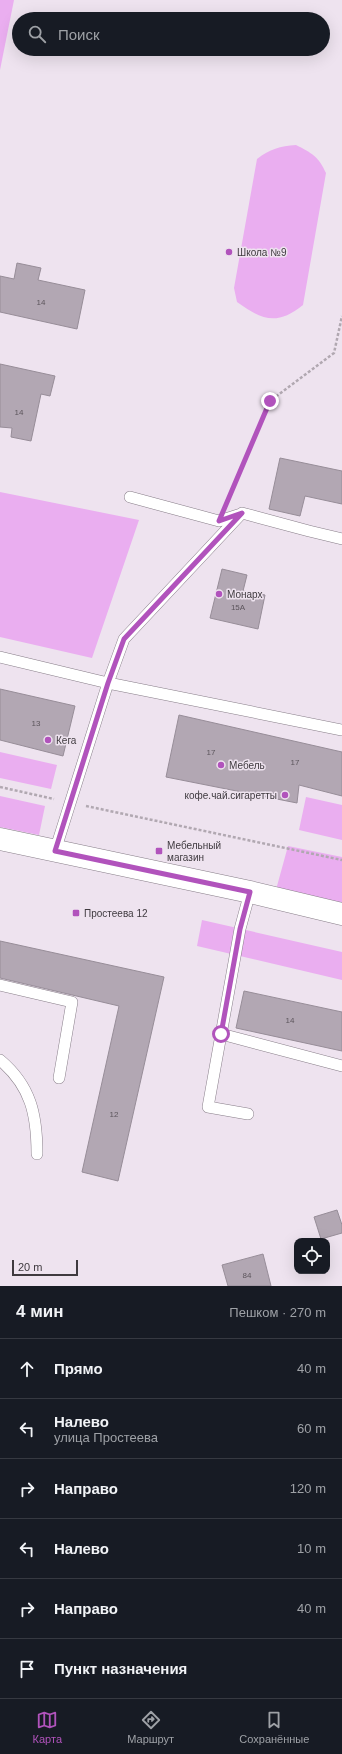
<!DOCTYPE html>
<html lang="ru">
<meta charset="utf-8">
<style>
:root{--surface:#171b24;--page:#242831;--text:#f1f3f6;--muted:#9ea1a6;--line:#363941;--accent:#b153bc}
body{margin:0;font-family:Arial,sans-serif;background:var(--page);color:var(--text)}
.controls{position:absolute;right:12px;bottom:12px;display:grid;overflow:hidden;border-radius:8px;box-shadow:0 4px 16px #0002}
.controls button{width:36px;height:36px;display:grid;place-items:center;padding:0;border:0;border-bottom:1px solid var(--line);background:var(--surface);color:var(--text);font:20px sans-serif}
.scale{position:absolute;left:12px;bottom:10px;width:66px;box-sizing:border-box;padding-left:4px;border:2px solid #3f3a3f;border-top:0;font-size:11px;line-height:14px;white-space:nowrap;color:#3f3a3f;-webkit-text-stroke:3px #eee3ef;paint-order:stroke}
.stop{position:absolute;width:12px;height:12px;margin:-9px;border:3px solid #b153bc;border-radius:50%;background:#fff}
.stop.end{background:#b153bc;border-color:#fff;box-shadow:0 1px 4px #0008}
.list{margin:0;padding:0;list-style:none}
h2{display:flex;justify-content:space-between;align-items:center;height:52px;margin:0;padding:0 16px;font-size:17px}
h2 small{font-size:13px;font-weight:400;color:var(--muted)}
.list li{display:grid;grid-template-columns:26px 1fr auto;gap:12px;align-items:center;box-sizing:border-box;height:60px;padding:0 16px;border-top:1px solid var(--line)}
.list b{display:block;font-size:15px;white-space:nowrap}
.list p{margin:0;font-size:13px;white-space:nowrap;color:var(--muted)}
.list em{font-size:13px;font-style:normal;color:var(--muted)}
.icon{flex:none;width:22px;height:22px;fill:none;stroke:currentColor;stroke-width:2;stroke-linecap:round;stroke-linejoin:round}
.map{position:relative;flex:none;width:342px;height:1286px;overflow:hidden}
.search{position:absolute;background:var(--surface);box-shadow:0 4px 16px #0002;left:12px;right:12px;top:12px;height:44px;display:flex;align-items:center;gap:10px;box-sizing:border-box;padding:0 14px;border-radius:22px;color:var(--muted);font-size:15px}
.sheet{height:412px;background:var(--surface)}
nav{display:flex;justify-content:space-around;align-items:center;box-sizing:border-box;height:56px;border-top:1px solid var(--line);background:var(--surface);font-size:11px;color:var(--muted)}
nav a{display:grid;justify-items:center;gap:2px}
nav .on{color:var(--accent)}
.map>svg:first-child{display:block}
.green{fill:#eaaef0}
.building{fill:#b2a7b3;stroke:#978d98}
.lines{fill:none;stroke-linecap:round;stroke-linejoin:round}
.service-casing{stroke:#877d88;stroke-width:12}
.tertiary-casing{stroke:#877d88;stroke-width:23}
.path{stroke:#b1a8b1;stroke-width:2.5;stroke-dasharray:3 2;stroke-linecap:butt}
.service{stroke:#fff;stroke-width:11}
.tertiary{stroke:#fff;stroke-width:22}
.route{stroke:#b153bc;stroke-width:5}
.poi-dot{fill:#b153bc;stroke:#eee3ef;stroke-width:1.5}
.labels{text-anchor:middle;stroke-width:3;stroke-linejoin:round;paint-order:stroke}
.number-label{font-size:8px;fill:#5c555c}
.poi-label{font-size:10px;fill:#3f3a3f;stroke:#eee3ef;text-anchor:start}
</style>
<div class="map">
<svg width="342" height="1286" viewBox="0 0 342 1286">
<rect width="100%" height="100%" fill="#eee3ef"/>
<path class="green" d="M0,0H14L0,70Z
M296,145C312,153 319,157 326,173L303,305C277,326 262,320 237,302L234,288L257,159C270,149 280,146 296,145Z
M0,492L139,520L92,658L0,637Z
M0,752L57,765L51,789L0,778Z
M0,796L45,806L39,835L0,827Z
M306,797L342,805V840L299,830Z
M288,846L342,857V911L274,897Z
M202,920L342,952V980L197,946Z"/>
<path class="building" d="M17,263L41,268L38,280L85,290L77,329L0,312V276L14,279Z
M0,364L55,376L50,396L41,394L31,441L11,437L12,428L0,427Z
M280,458L342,471V504L305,496L300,516L269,509Z
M222,569L247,575L243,591L265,595L258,629L210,618Z
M0,689L75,706L63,756L0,740Z
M179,715L342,752V796L299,785L297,803L166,777Z
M0,941L164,977L118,1181L82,1172L119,1006L0,978Z
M244,991L342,1012V1051L236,1028Z
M337,1210L342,1225V1233L321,1239L314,1217Z
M263,1254L271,1286H228L222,1265Z"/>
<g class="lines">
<defs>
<path id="service" d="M130,497L219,521L241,514
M342,539L309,531L242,513L124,639L108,683L342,730
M0,657L108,683L55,851
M0,985L72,1002L59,1078
M221,1034L342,1066
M0,1060C31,1086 37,1115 37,1154
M248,1114L208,1107L240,929L250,892"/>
<path id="tertiary" d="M0,839L250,892L342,914"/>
</defs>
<use href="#service" class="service-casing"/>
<use href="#tertiary" class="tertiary-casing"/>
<path class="path" d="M228,500L270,401L334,353L342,316
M0,787L54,799
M86,806L342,860"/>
<use href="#service" class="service"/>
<use href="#tertiary" class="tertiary"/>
</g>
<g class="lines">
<path class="route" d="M221,1034L240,929L250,892L55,851L108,683L124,639L242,513L219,521L270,401"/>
</g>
<g class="poi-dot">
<circle cx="229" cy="252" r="4"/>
<circle cx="219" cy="594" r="4"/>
<circle cx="48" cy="740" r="4"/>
<circle cx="221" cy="765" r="4"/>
<circle cx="285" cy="795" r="4"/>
<rect x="155" y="847" width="8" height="8" rx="2"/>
<rect x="72" y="909" width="8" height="8" rx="2"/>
</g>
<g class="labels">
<g class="number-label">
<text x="41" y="305">14</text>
<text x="19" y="415">14</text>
<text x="238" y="610">15А</text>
<text x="36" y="726">13</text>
<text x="211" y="755">17</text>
<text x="295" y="765">17</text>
<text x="290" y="1023">14</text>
<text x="114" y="1117">12</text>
<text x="247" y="1278">84</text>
</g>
<g class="poi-label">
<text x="237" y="256">Школа №9</text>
<text x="227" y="598">Монарх</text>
<text x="56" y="744">Кега</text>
<text x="229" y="769">Мебель</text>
<text x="277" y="799" text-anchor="end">кофе.чай.сигаретты</text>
<text x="167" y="849">Мебельный<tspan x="167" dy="12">магазин</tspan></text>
<text x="84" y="917">Простеева 12</text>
</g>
</g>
</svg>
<div class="controls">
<button><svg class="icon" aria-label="locate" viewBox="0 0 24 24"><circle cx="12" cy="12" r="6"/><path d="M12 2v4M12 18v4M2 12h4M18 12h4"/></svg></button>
</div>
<div class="scale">20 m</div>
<div class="stop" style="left:221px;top:1034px"></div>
<div class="stop end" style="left:270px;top:401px"></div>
<div class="search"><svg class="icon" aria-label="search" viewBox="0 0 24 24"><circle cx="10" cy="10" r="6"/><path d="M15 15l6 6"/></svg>Поиск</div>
</div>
<section class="sheet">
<h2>4 мин<small>Пешком · 270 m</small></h2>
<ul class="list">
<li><svg class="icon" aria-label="ahead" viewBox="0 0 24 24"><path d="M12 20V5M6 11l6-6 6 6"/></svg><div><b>Прямо</b></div><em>40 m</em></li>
<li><svg class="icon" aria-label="left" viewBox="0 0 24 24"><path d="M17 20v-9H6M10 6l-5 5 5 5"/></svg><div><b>Налево</b><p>улица Простеева</p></div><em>60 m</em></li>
<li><svg class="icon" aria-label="right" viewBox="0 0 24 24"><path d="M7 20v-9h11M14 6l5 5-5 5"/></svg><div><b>Направо</b></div><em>120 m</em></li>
<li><svg class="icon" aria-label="left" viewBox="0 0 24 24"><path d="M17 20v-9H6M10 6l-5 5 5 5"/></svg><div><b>Налево</b></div><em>10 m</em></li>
<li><svg class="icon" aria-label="right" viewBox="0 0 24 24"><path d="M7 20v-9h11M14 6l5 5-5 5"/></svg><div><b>Направо</b></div><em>40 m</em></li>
<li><svg class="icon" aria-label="arrive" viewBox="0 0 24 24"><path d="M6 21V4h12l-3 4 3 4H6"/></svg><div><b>Пункт назначения</b></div></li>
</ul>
</section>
<nav>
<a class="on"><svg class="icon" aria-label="map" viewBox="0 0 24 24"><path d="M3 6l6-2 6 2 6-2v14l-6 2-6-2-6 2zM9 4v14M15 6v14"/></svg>Карта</a>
<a><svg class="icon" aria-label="directions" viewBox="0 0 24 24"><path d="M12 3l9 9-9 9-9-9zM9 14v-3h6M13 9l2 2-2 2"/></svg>Маршрут</a>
<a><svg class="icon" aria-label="saved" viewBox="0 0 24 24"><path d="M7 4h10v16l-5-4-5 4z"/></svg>Сохранённые</a>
</nav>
